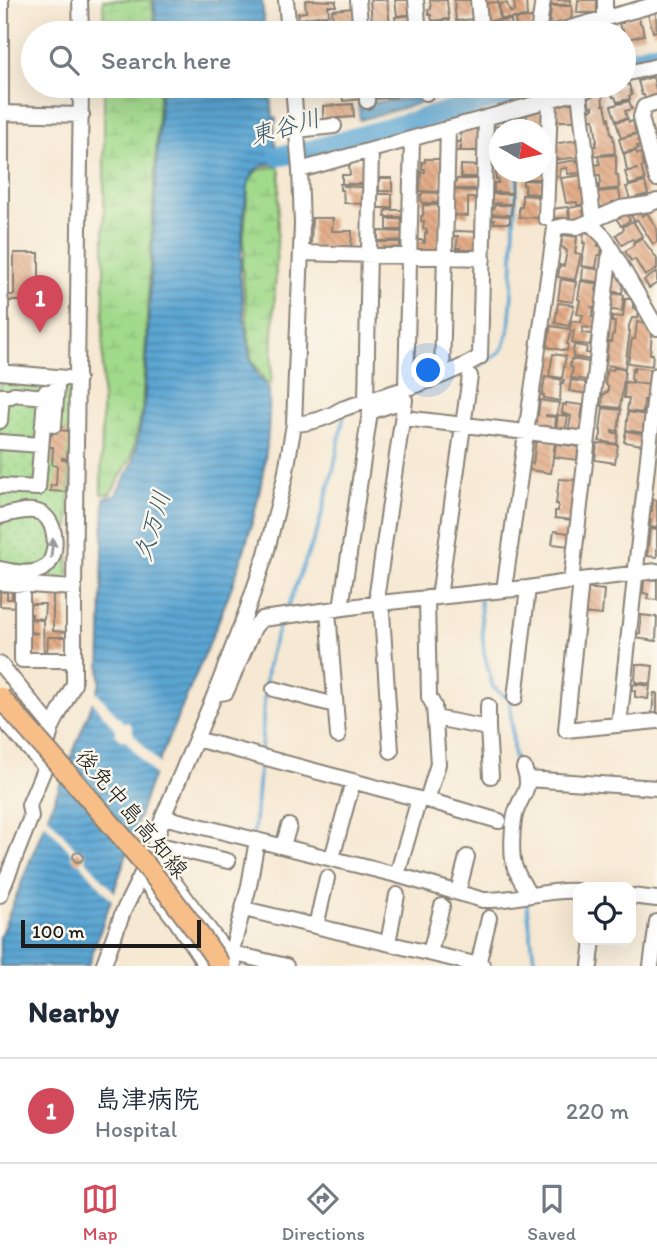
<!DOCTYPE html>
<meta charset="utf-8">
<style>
:root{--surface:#fff;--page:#f2f2f3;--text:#1f2937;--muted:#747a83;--line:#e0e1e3;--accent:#d1495b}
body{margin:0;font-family:Itim,"Klee One",sans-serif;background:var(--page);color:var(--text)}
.controls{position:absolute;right:21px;bottom:21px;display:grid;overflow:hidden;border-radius:14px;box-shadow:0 7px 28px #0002}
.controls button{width:63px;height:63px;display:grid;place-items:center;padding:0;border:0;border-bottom:2px solid var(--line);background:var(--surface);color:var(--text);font:35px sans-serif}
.compass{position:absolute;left:489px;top:119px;width:63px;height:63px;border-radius:50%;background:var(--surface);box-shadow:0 7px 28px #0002;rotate:99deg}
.scale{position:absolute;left:21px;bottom:18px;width:180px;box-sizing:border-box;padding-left:7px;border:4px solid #1c1c1c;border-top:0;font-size:19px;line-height:24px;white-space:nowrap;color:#1c1c1c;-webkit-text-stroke:5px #fbf7ec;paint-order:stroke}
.you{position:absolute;left:429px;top:371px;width:24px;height:24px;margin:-18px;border:5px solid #fff;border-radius:50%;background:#1a73e8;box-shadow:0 0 0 10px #1a73e833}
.badge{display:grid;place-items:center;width:46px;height:46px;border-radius:50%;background:var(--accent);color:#fff;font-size:23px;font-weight:700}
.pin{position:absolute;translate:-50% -58px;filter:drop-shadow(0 2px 4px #0008)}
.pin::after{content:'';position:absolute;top:37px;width:24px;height:21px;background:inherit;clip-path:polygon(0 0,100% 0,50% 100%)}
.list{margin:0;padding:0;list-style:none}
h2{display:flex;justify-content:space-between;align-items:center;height:91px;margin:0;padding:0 28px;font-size:30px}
h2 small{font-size:23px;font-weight:400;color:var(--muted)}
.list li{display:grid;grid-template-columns:46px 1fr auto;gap:21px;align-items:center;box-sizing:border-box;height:105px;padding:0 28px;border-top:2px solid var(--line)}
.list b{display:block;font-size:26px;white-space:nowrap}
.list p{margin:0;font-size:23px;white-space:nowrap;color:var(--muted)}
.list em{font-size:23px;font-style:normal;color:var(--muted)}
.icon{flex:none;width:38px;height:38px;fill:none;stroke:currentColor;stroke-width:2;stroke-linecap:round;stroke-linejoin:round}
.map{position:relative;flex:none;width:657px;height:966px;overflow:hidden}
.search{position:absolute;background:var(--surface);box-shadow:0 7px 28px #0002;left:21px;right:21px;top:21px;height:77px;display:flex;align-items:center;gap:18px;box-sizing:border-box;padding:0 24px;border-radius:38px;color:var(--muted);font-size:26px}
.sheet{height:196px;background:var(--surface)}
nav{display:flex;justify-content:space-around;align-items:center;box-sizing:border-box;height:98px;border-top:2px solid var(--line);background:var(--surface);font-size:19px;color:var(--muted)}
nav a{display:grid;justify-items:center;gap:4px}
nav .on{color:var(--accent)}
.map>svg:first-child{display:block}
.wetland{fill:url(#wetland-marsh);stroke:#5f7b54;stroke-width:2}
.park{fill:url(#park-dots);stroke:#5f7b54;stroke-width:2}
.water{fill:url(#water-rules);stroke:#3c6178;stroke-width:2}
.pier{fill:#f6e8d2}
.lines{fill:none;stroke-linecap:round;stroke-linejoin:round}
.stream{stroke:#5ba6d3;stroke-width:3.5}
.river{stroke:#5ba6d3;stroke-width:21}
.building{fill:url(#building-back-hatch)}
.minor-casing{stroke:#898277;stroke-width:18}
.minor{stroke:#fff;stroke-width:14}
.major-bridge-casing{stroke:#898277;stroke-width:23;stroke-linecap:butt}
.major-bridge{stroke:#f7be88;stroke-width:19}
.oneway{fill:#999}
.labels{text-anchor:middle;stroke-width:5;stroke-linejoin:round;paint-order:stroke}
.street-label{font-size:23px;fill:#1c1c1c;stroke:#fbf7ec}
.water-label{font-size:24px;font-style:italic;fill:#385a6e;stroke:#fbf7ec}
</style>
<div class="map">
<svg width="657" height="966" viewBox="0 0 657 966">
<defs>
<pattern id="wetland-marsh" width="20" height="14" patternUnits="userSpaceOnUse" patternTransform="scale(1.75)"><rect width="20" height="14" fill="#a2da8c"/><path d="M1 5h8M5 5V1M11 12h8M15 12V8" fill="none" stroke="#8bba78"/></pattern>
<pattern id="park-dots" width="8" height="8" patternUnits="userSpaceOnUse" patternTransform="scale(1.75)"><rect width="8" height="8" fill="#a2da8c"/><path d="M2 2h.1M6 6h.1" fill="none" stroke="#8bba78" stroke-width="1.8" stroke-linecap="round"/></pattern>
<pattern id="water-rules" width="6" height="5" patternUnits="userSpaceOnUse" patternTransform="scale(1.75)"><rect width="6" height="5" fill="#5ba6d3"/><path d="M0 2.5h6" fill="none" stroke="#4a86aa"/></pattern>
<pattern id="building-back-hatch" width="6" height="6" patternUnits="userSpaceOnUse" patternTransform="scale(1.75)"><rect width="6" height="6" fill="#e3ac87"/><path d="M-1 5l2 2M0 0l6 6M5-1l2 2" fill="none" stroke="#c29374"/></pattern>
</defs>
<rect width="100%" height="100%" fill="#fbf7ec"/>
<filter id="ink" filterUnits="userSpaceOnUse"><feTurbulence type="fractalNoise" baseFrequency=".0143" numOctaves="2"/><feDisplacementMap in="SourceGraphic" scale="14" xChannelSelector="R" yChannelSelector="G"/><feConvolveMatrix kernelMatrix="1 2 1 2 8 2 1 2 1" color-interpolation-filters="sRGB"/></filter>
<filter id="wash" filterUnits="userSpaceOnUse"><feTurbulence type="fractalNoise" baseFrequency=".00686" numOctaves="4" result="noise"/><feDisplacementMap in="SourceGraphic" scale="28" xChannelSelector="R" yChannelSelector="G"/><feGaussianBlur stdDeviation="1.57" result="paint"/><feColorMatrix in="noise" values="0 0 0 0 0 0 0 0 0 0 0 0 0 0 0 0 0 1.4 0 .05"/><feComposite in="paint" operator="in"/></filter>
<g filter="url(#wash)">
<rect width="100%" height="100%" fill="#f6e8d2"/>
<path class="wetland" d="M103,0H152L155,33H104Z
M104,86H159V93L142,409L131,459L110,494H101L104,272Z
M273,166L278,167L280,172L271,385L265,382L251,358L242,265L245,252L243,245L248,191L245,179L259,170Z"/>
<path class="park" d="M0,379L72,385L68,584L0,579Z"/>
<path class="water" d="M154,0H262L265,33H157Z
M161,86H270L273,117L276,118V122L274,123L276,151L283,153L306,148L307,156L264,165L255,170L249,182L244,210L240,274L244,316L250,358L258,376L269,389C274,526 203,650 154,774C144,797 138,821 130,845C116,885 102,926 88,966H0V937L100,684L104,498L115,496L133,463L144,408Z
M462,86H480L360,120L358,104L423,97Z"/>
<path class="pier" d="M94,689L123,722H129L133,728V733L161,766L156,777L125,740H120L115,734V729L90,699Z
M45,813L77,850H81L85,854V859L117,895L114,903L80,863L75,862L72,858V854L42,820Z"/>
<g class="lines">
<path class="stream" d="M521,130L523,112
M479,366L500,352L504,347L509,329L512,293L514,221L518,172
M480,601L484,653L493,687L510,700L514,759L518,775L516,795
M287,608L318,528L334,467L344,415
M261,749C264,721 263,692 268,665C270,650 276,636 281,622
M254,832L260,761
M506,841L504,817L512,805
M526,900L535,966"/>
<path class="river" d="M624,62L657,53
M279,156L311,150L539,86"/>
</g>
<g id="blocks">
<path class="building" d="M308,0L336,1V6H328L329,14L326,15L299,19L298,13L306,12L305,1Z
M370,0H387L391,33H373Z
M395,0H413L415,14L397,16Z
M430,0H447L449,19L432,21L431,15H429L428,9H431Z
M454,0H472L474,19L456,21Z
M526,0L527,17L501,19L499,4L507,3L510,12L515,11L514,1Z
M550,0H571L570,5H549Z
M578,0H601L600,7H598L597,13H577Z
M498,2L500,20L487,21L486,3Z
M551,6H572L571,22L549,28Z
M354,8L356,32L332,33L331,24H333L332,10Z
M656,12L657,31L653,32L648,14Z
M414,15L416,29L396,31L395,17Z
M639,15L640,23L642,25L644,35L624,40L623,30H621L619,23H623L622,20Z
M329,17V20L326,21L329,33H308V19Z
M533,18L530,33H513V28H516L515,19Z
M449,20L450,33H433L432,26L436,25L435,21Z
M511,20L512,33H497L496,21Z
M495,21L496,33H485V22Z
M472,27V30H475V33H452L451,29Z
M653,77L657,94L645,99L644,95H642L638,81Z
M629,84L632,95L629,96L630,99L617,102L615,97H613L611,88Z
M341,86H359V90H362V99L343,101Z
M420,86V94L399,96V92H396V97L377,99V97H371V89Z
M602,91L603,105H605L608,119L609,118L611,135H613L615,153L591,156L590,147L596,146V142H597L594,119L587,120L586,111L593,109V106L590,107L589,103L588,93Z
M563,100L576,101L577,121H556V102Z
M629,101L632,109L625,111L627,118L616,121L611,106Z
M353,104L354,117L323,119V106Z
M541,109H546L545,132H542V130H526L527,110L541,111Z
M517,113L519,123L493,127L492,120Z
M628,119L629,122L633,121L636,133L621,138L616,122Z
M465,127L479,128L480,151H461V145L460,151H452V142H461L460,129Z
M637,134L640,146H637L638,149L623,153L619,139Z
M578,140L580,157L555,160L553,144Z
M495,150H500V172H513L512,193L494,192V183H498V179H496V169L490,168V166H495Z
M636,151L637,154L641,153L644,166L641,167L645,180L629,185L625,172L638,169L627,171L624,154Z
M616,155V175H618L619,188L594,191V188H599V184L601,183L600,175H592L591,166L600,164L598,156Z
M425,159H442L440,192L420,191L421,172H425V169H422V162H425Z
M577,160V162H580L581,173L568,174L567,168L560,169V176L551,178L552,164Z
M350,162H366L365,184H342V175H350L349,166H350Z
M461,165L480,166L479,177H461Z
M525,172H543V179H525Z
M583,175L584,186L580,187V189H585L586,204L577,205V202L566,203L561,178Z
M379,178H392V191H379Z
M457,179H479V189H454Z
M523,180L543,181L541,190H539V194L525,193V185H523Z
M645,182L648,194L630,199L626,187Z
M340,184H344V186L364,187V204L344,203L343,190H340Z
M453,190L480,191V198H468V216L452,215Z
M619,190L621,202H612V204L607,207H598L597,192Z
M422,192L442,193V203H422L420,195H422Z
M378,194H392V208H378Z
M491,194H512V204L491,203Z
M522,195L537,196V199H539V208H541V218L519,217V207H522Z
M423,205H441L439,252L416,251L414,240H424L423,243H425V233H427V230L423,228L424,221H421V216H423Z
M495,205H512L511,215L488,214V209H493Z
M586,205L587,210L583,211L584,216L580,219H570L569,208Z
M568,207L569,218H550L551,209Z
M386,210H404V217H385Z
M639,211L642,216L647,213L657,229V242L653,244L637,219L635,221L631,216Z
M625,212L630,220L621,226L616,218Z
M488,215L510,216V223H494V220H487Z
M312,218H333L332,231H352L351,249H314L311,246Z
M387,219H404V230H387Z
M633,221L642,236L634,241L632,239L622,245L616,235L624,229L623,227Z
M378,231L405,232V240L378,241Z
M459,231L478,232L477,250H475L474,253H460V248H456L458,236H450V232Z
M584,232L589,233L598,242V246H602L601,255H598L596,268L581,266L585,243H583Z
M563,235L577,237L575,253L581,254L575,280L558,277L560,265L564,266L567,251L561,246Z
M642,238L657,259V269L645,276L635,259L631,261L625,251L634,245L633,243Z
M373,242H400V248H382V250H377V247H373Z
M14,253H39V301H0V295H14Z
M583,267L601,270L599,282L582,280Z
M612,269L615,270L623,284L622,293L609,291Z
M657,272V283L649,288L644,280Z
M561,279L576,282L573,302L558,300Z
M581,281L598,284L596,291L600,292L598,297L596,308L592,307L594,310L591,317L597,318L596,329L583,327L582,333L592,334L590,345L572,343L574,331H571L567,344H568L567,351L547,347L551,326L570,329L571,320L581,322L583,315L577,314L580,300L578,299Z
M610,293L624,295L622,311L611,310Z
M625,299H631L633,303V308L639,311L638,318H632L629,326V331H630L625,368L606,365L608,342H611L612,335L614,334L615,322H612V316L623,317Z
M558,303L574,305L569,326L555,323Z
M637,322L646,323L652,333L650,354H653L652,366L628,363L632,339H635Z
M574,345L587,347L586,353L593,354L592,360L573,357Z
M553,354L566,356L562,378L549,376Z
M571,359L589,362L587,380L571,378L573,368L570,367Z
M634,367L650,369L648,384L632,382L633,380L631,379L632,370L634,371Z
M614,368L624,369L625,371L620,408L602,406L603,394H605V392H608V387L605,383L607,369L613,370Z
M545,377L564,380L563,383L561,382L560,401L544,398V395H542Z
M571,380L585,382V384L590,385L589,394L569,391Z
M625,382L651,385L649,401L644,400L643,413L627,411L629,398H624Z
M540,400L559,403L557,416L546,415V416L556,417L555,428L544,426V429L535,428L536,414L538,415Z
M566,403L583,405L581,418H586L584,432H568L571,416L562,413L563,404L566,405Z
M603,408L621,410L618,431L612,430V433H618L617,444L599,441L601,435V430H600Z
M628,412L645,415L643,427L646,428L645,433L626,430Z
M558,415L568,416L565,432L556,430Z
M55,430L69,431L67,459L62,458V460H69L66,492L50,491L51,485H56L57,466L52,465L53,447H49L50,434L52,435V431Z
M626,431L645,434L643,445L624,442Z
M536,439L555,441L551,473L529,470L530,463L533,464Z
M603,443L618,445L615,463L595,460L597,444Z
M556,444L579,447L577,460L554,457Z
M559,479L575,480L572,506H574L572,520L555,518V511H558V504H556Z
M653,500H657V528L650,527L651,520H649L650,511H652Z
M650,529L657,530V557L647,556Z
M554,531L569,533L568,546L552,544Z
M649,579L657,580V600L648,599V594L643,593L644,580Z
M584,588L604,590L602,615L581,613Z
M0,589L4,590V592H7V599H12V592H17V607L0,606Z
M53,593L67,594L66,632L53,631Z
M32,604H45L44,619L32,618V614H30V605Z
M641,615L657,617L656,641L634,638L635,633L640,634Z
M26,619L43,620L44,655H34L35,652H28L27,634L38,633L28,632Z
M48,637H67V655H47Z
M636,664L653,666L651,684L635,682Z
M636,684L650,686L648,699L635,697V691H632L633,685Z
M654,693H657V716L652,715Z
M73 857a5 5 0 1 1 10 0a5 5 0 1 1-10 0Z"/>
</g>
</g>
<g filter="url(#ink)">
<use href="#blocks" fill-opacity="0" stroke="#898277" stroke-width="2"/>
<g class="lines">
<defs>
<path id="minor" d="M1,0V294
M80,0L81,33
M286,0L289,33
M358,0L361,33
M416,0L419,33
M478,0L481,33
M605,19V0
M538,33L543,0
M552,33L657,4
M624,74L657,66
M366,86L367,101
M425,86L426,93
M579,92L594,227L605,238L657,328
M657,103L644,107L641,117L652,162L657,161
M0,113L82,115
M296,130L334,126
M652,162L657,179
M300,170L599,86
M546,218L550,100
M301,253L483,258
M1,301V372
M0,372L78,379
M442,375L448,128
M406,387L412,139
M0,396H11L14,394L45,397V392H56
M366,401L371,151
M403,418L587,439
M0,421L2,396
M294,424C310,423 328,418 342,409C386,394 440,381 480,357L486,118
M54,425L57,386
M0,442L41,445
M0,486L38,488L45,397
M0,516C12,514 27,508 38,512C58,518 60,558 44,568C32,576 13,572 0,569
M581,580L566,730L657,721
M571,582L609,259L612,250
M0,583L74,588
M22,584V660H74
M504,590L555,228L564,226L577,227L621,208L649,204L657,201
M439,597L470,376
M341,608L370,412L405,400L377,593L382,613L391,751
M328,611L338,736
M0,664L52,727
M274,689L335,705
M215,694L226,692L254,628L258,623L262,619L380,603L504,590L528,588L581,580L657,571
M515,698L528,588
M0,716L45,767
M435,718L488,728V706
M619,725L657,375
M488,728L491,776
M196,739L419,799L397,875
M524,768C533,791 520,795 515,815C512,828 511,853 514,865C517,875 525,886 529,895
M528,779L657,788
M419,799L427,800L438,764L434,706L429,697L427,599
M427,800L499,821
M163,817L397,875L483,900C515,901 546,889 578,891
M155,844L228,861
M283,846L289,826
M151,851L230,958
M332,858L353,781
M141,876L177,922L206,966
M458,892L467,857
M0,895L31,817L29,805L45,767L47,745L52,727L74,684V588L81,86
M631,896L657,899
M244,909L483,966
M316,926L327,878
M388,943L397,895
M232,953L286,966
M430,953L442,906
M234,964L230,958L249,886L257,840
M478,965L489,918
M103,966L123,912L144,869L155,844L163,817L215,694L247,610L266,554L285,477L294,424L302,225L300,170L293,86
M590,966L593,940
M651,966L657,922"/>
</defs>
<use href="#minor" class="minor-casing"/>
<use href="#minor" class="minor"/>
<defs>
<path id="major-bridge" d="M0,697C76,785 156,869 221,966"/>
</defs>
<use href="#major-bridge" class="major-bridge-casing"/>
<use href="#major-bridge" class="major-bridge"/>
</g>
<defs><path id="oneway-solid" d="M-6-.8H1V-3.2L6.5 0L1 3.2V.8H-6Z" transform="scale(1.75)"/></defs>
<use class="oneway" href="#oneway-solid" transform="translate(52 548) rotate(-84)"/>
</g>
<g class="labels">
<g class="street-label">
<text transform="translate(132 813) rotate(50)" y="8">後免中島高知線</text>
</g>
<g class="water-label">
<text transform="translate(285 127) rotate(-16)" y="8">東谷川</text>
<text transform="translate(152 526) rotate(-73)" y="8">久万川</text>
</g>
</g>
</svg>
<div class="controls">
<button><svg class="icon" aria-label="locate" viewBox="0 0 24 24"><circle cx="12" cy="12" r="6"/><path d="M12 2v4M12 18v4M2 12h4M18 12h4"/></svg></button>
</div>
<svg class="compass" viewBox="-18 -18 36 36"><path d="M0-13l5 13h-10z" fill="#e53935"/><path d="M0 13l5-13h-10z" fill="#747a83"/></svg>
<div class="scale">100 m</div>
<div class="you"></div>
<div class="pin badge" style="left:40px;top:333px">1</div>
<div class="search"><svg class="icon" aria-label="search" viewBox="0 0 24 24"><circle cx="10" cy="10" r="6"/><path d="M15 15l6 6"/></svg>Search here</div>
</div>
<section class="sheet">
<h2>Nearby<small></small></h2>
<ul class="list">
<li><span class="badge">1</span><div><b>島津病院</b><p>Hospital</p></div><em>220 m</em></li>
</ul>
</section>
<nav>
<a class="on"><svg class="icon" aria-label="map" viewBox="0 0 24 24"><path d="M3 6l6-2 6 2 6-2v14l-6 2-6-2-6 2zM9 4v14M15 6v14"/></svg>Map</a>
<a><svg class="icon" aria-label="directions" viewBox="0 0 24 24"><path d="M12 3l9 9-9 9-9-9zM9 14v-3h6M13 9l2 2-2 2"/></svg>Directions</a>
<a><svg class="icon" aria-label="saved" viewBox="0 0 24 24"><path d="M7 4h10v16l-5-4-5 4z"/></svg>Saved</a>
</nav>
